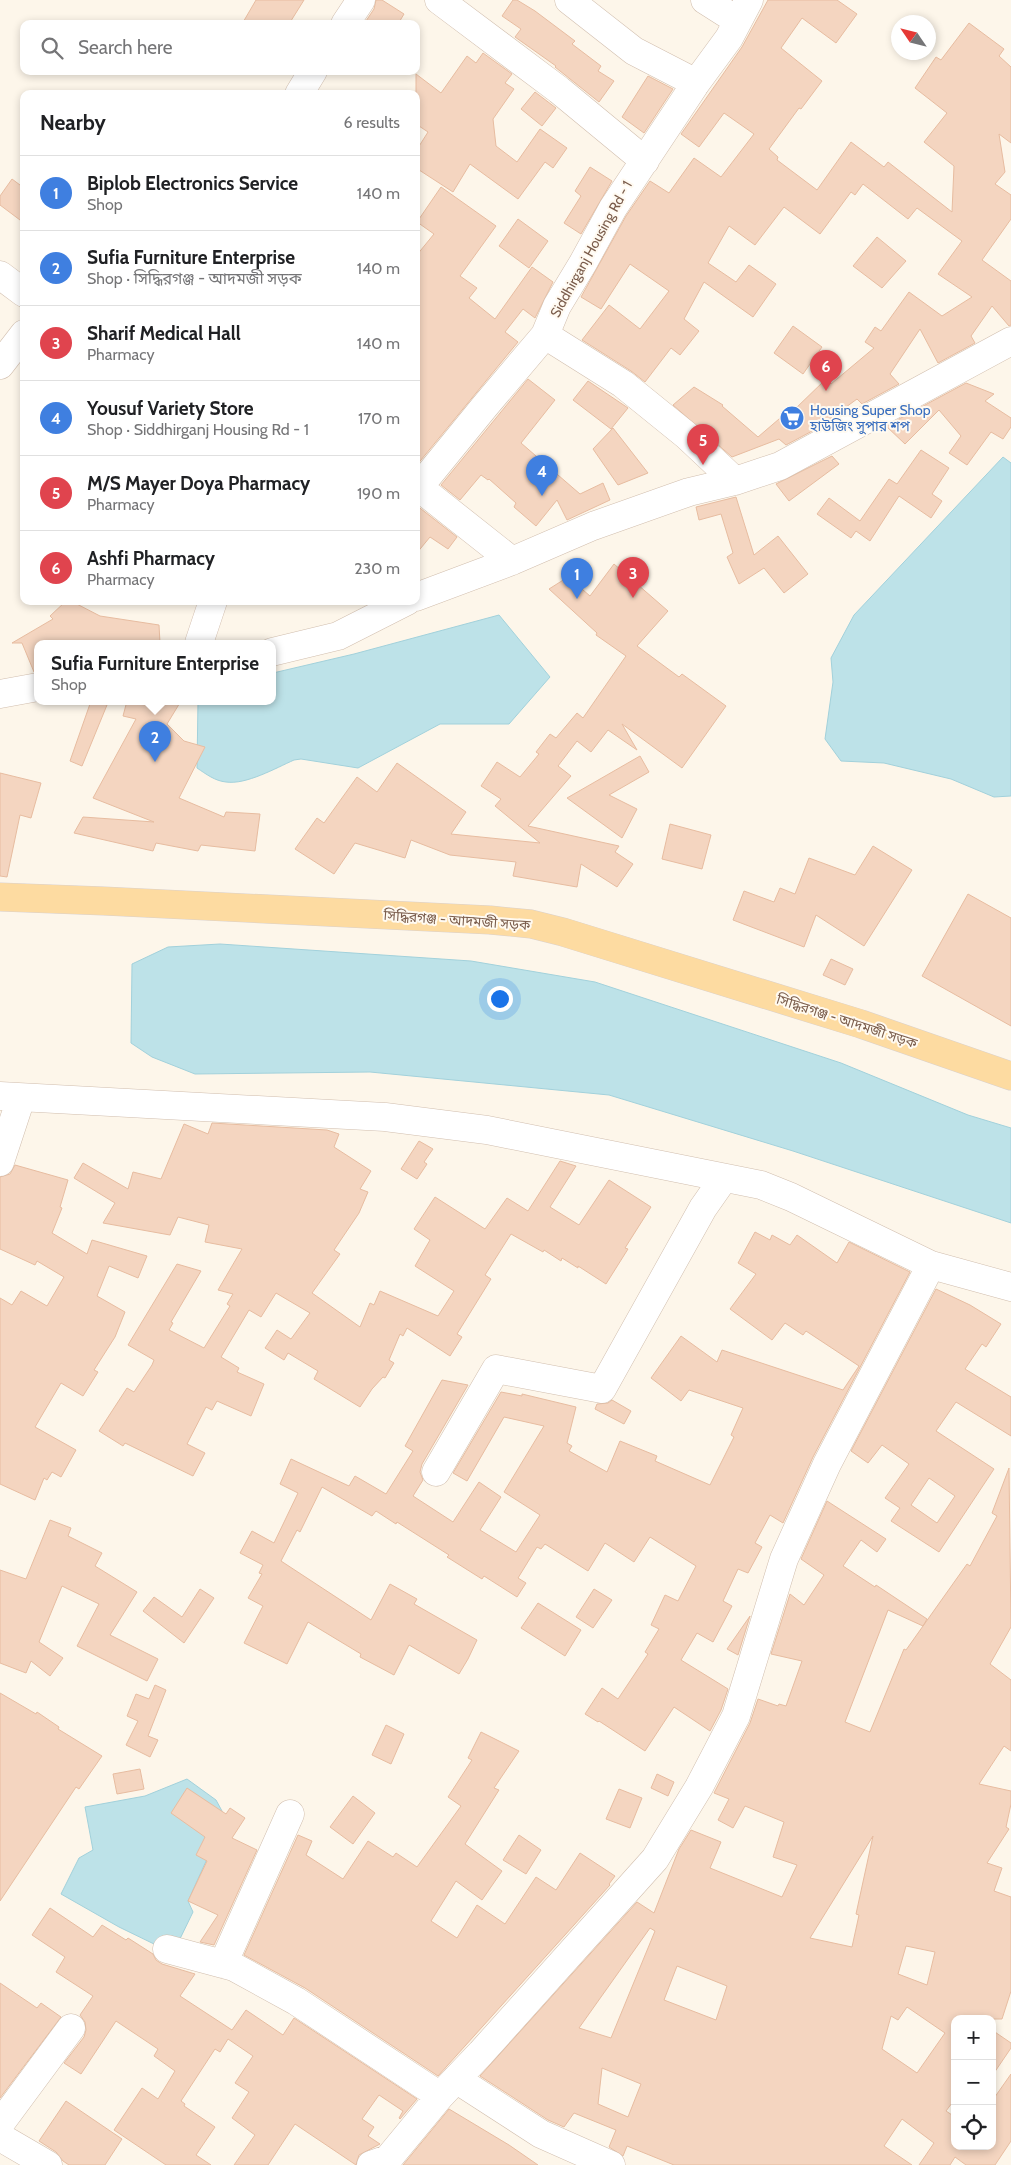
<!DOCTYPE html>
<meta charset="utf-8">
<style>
:root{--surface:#fff;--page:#f2f2f2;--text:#202124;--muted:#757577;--line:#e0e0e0;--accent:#ea704c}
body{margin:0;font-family:Cabin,"Noto Sans Bengali",sans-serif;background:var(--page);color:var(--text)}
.controls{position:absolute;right:15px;bottom:15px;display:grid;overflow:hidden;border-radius:10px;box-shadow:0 2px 8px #0003}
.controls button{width:45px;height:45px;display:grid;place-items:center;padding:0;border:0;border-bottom:1px solid var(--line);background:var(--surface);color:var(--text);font:25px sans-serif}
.compass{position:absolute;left:891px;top:15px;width:45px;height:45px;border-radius:50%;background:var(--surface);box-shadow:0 2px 8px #0003;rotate:305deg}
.you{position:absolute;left:499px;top:998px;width:18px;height:18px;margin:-12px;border:4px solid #fff;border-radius:50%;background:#1a73e8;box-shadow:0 0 0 8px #1a73e833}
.badge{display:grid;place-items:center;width:32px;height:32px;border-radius:50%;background:var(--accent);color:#fff;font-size:16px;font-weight:700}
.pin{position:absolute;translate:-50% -41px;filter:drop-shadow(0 1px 2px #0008)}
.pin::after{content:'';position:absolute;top:26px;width:18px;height:15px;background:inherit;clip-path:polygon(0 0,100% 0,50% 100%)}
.popup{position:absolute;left:34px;top:640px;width:242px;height:65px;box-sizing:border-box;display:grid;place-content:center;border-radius:10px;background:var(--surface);filter:drop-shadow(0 1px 4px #0005);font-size:16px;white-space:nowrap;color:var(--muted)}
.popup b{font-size:19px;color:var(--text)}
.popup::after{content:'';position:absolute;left:50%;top:100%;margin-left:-10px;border:10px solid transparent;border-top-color:var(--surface)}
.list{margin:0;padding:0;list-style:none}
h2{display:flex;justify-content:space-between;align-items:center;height:65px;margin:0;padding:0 20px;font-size:21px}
h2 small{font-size:16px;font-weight:400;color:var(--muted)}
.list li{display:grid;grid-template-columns:32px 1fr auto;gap:15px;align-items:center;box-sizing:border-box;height:75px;padding:0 20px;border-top:1px solid var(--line)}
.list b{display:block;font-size:19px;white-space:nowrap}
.list p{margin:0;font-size:16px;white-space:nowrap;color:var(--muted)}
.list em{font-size:16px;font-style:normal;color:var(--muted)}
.icon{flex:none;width:28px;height:28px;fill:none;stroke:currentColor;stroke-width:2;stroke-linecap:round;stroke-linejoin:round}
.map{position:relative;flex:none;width:1011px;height:2165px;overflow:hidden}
.search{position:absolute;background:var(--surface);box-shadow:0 2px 8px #0003;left:20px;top:20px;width:400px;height:55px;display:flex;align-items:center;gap:12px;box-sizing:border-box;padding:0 18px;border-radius:10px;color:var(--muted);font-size:19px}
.panel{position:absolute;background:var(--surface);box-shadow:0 2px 8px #0003;left:20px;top:90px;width:400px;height:515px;border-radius:10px}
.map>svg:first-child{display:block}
.water{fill:#bde2e8;stroke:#a2d1db}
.building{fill:#f4d5c0;stroke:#e7bca0;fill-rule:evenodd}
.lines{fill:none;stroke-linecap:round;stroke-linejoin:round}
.minor-casing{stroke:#d1beae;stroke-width:29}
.major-casing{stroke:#dad1cd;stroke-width:29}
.minor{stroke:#fff;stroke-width:28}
.major{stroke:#fddba1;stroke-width:28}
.labels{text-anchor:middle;stroke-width:4;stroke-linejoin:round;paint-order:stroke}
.street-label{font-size:14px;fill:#7a5c4b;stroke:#fffaf1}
.shop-label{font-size:14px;fill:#366cbe;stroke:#fffaf1;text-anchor:start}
</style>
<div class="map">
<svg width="1011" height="2165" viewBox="0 0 1011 2165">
<rect width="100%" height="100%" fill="#fdf6ea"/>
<path class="water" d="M1003,457L1011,463V796L994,797L951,779L884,763L841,761L825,739L833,682L831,658L854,615Z
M499,615L550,677L509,724H440L358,768L301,759L294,760C276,768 246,785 226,782C215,781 206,774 197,768L198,701H272L273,673L354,654Z
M220,944L471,961L595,982L841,1063L968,1115L1011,1128V1223L793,1151L609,1095L370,1072L195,1074L152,1057L131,1043L132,964L168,947Z
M187,1779L216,1800L222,1811L207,1859L188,1901L193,1912L177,1945L154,1944L119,1927L61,1894L79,1858L93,1850L85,1807L145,1796Z"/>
<path class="building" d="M256,0H304L289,24H242Z
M376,0H382L404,14L398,24H364L374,9Z
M513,0H517L535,11L575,41L572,44L601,66L598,71L614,81L599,102L555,67L556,66L515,37L521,29L502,16Z
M768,0H837L857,14L836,43L802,18L781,48L822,81L801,109L799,108L769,149L778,157L777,160L817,190L851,142L884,167L888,162L952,212L954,166L924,142L947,113L915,88L936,57L941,60L969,23L1004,49L999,56L1011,67V143L999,134L1005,172L995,184L1011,195V219L982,260L1011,281V325L1009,326L992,306L971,336L975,343L938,363L920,329L890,374L899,384L862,404L857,399L816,429L786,445L779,439L732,457L673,405L694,387L723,405L722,406L758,437L793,407L795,409L826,379L831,384L874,348L865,342L875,327L881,331L909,292L942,316L972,297L938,274L962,241L917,208L908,219L863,184L855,195L851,192L820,234L784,207L755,245L729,226L708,263L736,282L749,265L776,284L753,317L704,282L684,319L699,331L680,355L671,348L645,382L631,371L582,340L609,305L640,329L669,291L630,264L601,309L581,297L626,216L650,181L669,193L694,158L721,177L754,134L724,113L699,147L681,134L742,47Z
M483,53L512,74L505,83L514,89L493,119L496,146L517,162L540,129L567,148L553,168L545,162L518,199L470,164L453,192L416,168V151L428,132L416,124V74L441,93L467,56L476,63Z
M648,76L673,89L644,133L622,117Z
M535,92L556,108L542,126L521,109Z
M590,167L612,181L581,234L564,223L581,196L575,191Z
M12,179L24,188V223L0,205V196Z
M441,187L496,226L460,276L477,288L469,298L495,319L532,267L553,282L535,318L523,309L505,332L518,342L416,466V256L434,234L417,222Z
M518,219L548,241L529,268L499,246Z
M877,237L906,261L882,288L853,266Z
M793,326L822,347L803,374L774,353Z
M528,379L555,400L521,443L580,494L603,483L610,500L567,520L557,500L536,526L514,507L516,503L489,479L488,480L481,475L460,500L441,485Z
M588,381L628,408L611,429L573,400Z
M966,383L994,394L985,401L1011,418V427L1003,439L991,432L967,465L949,453L961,436L939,410L905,444L886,426Z
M613,428L648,473L618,485L593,449Z
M921,450L949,468L932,494L942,501L931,518L899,496L870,541L856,531L851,538L817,514L829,498L860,521L889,479L897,484Z
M832,456L839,464L789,501L776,484Z
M736,497L754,555L778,536L808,574L784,593L764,568L739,584L727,557L733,553L721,514L699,520L696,507Z
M416,505L457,537L448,549L430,537L416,554Z
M614,564L668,611L637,646L679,677L682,674L726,706L682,768L622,724L637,750L608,730L591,752L577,741L558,766L571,776L528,826L619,846L615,852L633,864L617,887L581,864L577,887L513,876L516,862L450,855L411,840L405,858L355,843L334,874L295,849L317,818L324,823L357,777L377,792L397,763L466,812L451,834L540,843L495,806L501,799L481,786L497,762L520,777L539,754L536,752L550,734L556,738L577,713L583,718L626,656L596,635L597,633L549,589L568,577L590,596Z
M66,601H71L100,616L159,625L160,643H38V672H34L22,643H12L53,619L50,616Z
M91,701L107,705L82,766L70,761Z
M127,701H181L167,724L184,741L205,747L179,798L224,817L226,812L260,814L255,851L201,845L198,851L156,843L153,851L74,833L83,817L154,822L93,798L136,719L123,716Z
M640,756L649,772L609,795L637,809L622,838L567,798Z
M0,773L41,783L31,818L20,815L7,877L0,876Z
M670,824L711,835L702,869L662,859Z
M873,846L912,870L864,946L816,915L804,947L733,920L744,891L774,902L780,888L795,894L809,858L855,875Z
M968,894L1011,918V1026L922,976Z
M831,959L853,969L845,985L823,975Z
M212,1123L327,1130L339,1134L334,1147L371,1171L360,1189L368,1192L359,1213L334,1250L340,1254L312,1293L360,1327L370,1303L374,1305L380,1291L438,1316L454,1291L415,1266L430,1240L414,1229L435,1197L485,1229L507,1198L528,1211L560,1161L576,1166L550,1207L579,1225L609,1180L651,1207L625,1248L628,1249L606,1284L578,1266V1268L562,1258L561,1261L544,1250L543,1252L511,1234L485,1275L491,1279L457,1334L462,1337L450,1356L407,1328L403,1336L400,1334L389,1360L394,1363L385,1378L383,1377L372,1389L360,1407L314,1379L318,1371L288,1353L284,1360L265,1348L277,1330L291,1339L310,1313L276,1293L261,1317L249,1310L221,1357L239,1368L237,1372L264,1384L251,1416L217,1401L212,1410L206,1407L187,1444L205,1453L193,1476L125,1443L123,1446L99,1431L127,1388L134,1392L152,1365L154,1360L128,1345L177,1264L201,1271L171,1322L173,1323L169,1330L204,1348L230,1306L227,1304L233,1294L218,1290L242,1249L205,1242L209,1225L178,1217L170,1235L103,1223L115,1203L74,1178L83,1163L128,1189L133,1172L161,1179L184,1124L208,1134Z
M419,1141L433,1149L424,1162L427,1164L417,1179L401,1169Z
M15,1165L68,1180L60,1207L62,1208L52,1233L87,1254L92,1240L147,1256L138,1278L109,1266L97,1296L125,1312L115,1337L94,1370L98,1372L83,1396L61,1383L35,1427L76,1450L61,1477L52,1472L47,1480L44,1478L35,1500L0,1484V1298L12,1305L21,1291L47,1306L64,1277L37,1261L35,1265L0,1249V1177L10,1174Z
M755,1232L770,1240L772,1235L790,1245L797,1235L837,1263L849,1242L910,1272L813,1457L783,1523L770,1515L755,1543L762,1547L748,1573L738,1569L723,1601L732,1606L713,1642L697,1633L681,1660L728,1689L721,1710L710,1731L674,1707L645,1751L599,1721L598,1722L585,1714L602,1688L618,1699L648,1654L645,1652L659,1629L651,1625L665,1595L678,1601L696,1566L650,1537L634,1562L605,1543L588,1571L545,1544L541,1549L537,1547L518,1578L526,1583L517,1597L484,1576L482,1579L447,1557L449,1555L397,1522L396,1524L376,1511L372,1516L322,1487L300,1532L297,1530L281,1561L371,1620L390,1584L417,1599L414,1604L477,1640L468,1659L459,1674L409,1645L394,1675L360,1657L361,1654L308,1622L287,1664L244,1643L263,1606L248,1598L262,1574L259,1573L263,1565L240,1553L252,1531L274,1543L298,1493L280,1484L291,1459L349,1486L355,1476L386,1494L413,1451L405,1446L442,1380L468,1385L422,1464L420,1472L423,1480L413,1496L453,1522L479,1482L501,1497L480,1530L516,1552L540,1515L504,1492L544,1426L504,1417L467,1481L453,1473L501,1392L522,1396V1394L576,1407L567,1443L572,1446L569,1451L607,1472L620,1441L657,1456L655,1461L710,1485L734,1437L731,1435L743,1408L689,1390L681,1401L651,1378L681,1336L717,1362L722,1350L843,1390L859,1366L806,1331L803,1335L785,1323L772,1340L730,1309L756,1274L738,1263Z
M936,1289L970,1305L1001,1324L986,1347L982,1344L965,1369L1011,1397V1436L956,1402L936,1431L994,1469L939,1552L891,1521L900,1508L885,1498L909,1464L882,1445L868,1463L851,1451ZM929,1478L955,1496L937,1523L911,1505Z
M612,1400L631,1411L624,1424L595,1409L597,1404L608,1403Z
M1009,1468L1011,1627L990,1664L1011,1680V1751L1004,1746L979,1784L1011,1791V1804L1006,1827L1009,1829L987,1863L1002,1868L994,1891L1011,1897V1991L1002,2019H955V2099L946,2111L955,2117V2146H992V2101L1011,2074V2141L995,2165H966L955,2157L950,2165H919L934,2143L902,2119L884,2146L912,2165H674L627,2146L623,2156L609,2147L616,2130L574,2113L564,2127L548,2120L480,2076L637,1902L654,1913L679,1849L691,1830L721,1842L710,1868L782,1897L797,1865L773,1857L784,1822L745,1806L733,1828L718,1820L729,1799L714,1793L750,1723L758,1699L778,1706L779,1704L786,1706L802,1661L771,1654L790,1594L804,1605L824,1575L801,1559L827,1501L886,1539L877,1552L861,1540L843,1566L875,1587L876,1585L927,1619L923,1626L888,1610L845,1722L870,1732L904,1649L906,1650L967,1564L970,1566L997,1516L992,1513ZM873,1836L856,1914L859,1915L852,1947L810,1938ZM650,1928L655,1931L611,2038L579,2028ZM906,1946L935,1952L927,1985L898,1974ZM677,1966L727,1986L716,2020L664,2000ZM907,2007L945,2033L917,2073L882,2049L891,2016L898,2020ZM602,2068L641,2084L628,2117L598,2104Z
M50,1520L71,1528L68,1536L102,1553L95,1566L137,1592L110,1635L158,1659L147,1681L77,1646L99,1604L62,1586L39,1642L63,1658L50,1676L31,1661L26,1673L0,1663V1570L26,1579Z
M200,1589L214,1598L184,1643L143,1611L154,1597L182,1617Z
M594,1589L612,1600L593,1628L576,1617Z
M538,1603L581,1630L565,1656L521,1628Z
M750,1616L738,1655L727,1649Z
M155,1685L166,1690L148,1736L158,1740L150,1757L126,1745L138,1721L127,1716L136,1694L149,1699Z
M0,1693L36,1714L37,1712L59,1727L58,1729L102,1756L79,1789L76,1787L0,1901Z
M386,1725L404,1734L391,1764L372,1755Z
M481,1732L519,1751L494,1788L499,1790L465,1844L502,1871L482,1900L456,1881L431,1921L457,1938L477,1905L505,1924L536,1877L556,1890L580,1853L615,1876L609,1884L610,1885L438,2076L305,1988L244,1955L298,1835L312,1841L306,1855L343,1879L368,1841L393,1857L396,1853L417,1867L461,1806L448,1797L472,1760L468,1758Z
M140,1769L144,1789L117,1794L113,1774Z
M657,1774L674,1782L668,1796L651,1788Z
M187,1788L226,1814L230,1808L245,1818L232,1838L257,1850L214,1945L200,1942L218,1915L188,1901L207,1861L196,1855L205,1837L171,1813Z
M619,1789L642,1798L630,1828L606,1819Z
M353,1796L375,1813L353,1844L330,1827Z
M519,1835L541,1850L526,1874L503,1860Z
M50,1908L93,1937L102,1925L126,1940L128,1938L153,1954L156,1960L162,1964L195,1974L180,1996L232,2030L246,2010L283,2035L294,2018L417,2099L400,2119L399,2118L403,2111L379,2095L362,2119L374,2127L368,2136L380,2144L359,2155L356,2165L295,2124L268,2165H234L255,2135L232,2118L249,2092L235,2083L253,2056L228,2039L220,2052L215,2049L181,2101L185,2104L184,2106L215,2127L196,2155L211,2165H166L114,2130L142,2088L158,2099L175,2071L154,2056L158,2049L116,2021L81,2074L64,2063L84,2037L86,2030L85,2022L80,2015L93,1996L56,1972L65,1957L32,1935Z
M0,1983L37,2008L41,2003L61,2017L0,2098Z
M992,2030L1011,2043V2048L992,2076Z
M66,2101L122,2139L105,2165H69L63,2161L56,2152L39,2141Z
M449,2109L509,2145L538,2165H403Z"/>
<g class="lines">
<defs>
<path id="minor" d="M439,0L559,90L645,161
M569,0L634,51L696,83
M705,0L738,21
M345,24L361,0
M299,94L313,71
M0,275L24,293
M545,335L623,384L686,435L735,481
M0,365L24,334
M416,485L512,561
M419,487L485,406L545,335L557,306L583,263L613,208L696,83L729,38L749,0
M416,597L512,561L593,526L689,492L735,481L780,466L1011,341
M199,643L213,601
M272,652L338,636L407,601
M0,694L38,687
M0,1096L385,1117L487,1130L761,1185L791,1197L931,1265L1011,1287
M0,1162L21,1098
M436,1472L496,1369L602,1389L703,1208L724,1178
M167,1949L234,1967L296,2001L440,2096
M223,1964L290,1814
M456,2079L541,2134L611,2165
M0,2124L71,2028
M0,2137L48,2165
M371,2165L388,2159L440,2096L481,2053L655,1859L699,1787L736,1716L784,1559L827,1464L931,1265"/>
<path id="major" d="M0,897L104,901L490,920L531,924L563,932L861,1024L1011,1076"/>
</defs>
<use href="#minor" class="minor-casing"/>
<use href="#major" class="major-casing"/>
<use href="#minor" class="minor"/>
<use href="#major" class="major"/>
</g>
<defs>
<symbol id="supermarket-disc" viewBox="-11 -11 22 22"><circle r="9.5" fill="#3f7fe0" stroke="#fffaf1"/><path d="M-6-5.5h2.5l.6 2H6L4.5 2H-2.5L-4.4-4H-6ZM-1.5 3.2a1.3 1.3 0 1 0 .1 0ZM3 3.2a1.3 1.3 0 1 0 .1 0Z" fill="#fff"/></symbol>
</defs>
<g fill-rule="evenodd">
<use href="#supermarket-disc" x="778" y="404" width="28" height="28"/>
</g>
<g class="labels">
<g class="street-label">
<text transform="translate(591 249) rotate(-61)" y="5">Siddhirganj Housing Rd - 1</text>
<text transform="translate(457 920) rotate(4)" y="5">সিদ্ধিরগঞ্জ - আদমজী সড়ক</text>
<text transform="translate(847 1021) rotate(18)" y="5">সিদ্ধিরগঞ্জ - আদমজী সড়ক</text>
</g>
<g class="shop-label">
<text x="810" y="415">Housing Super Shop<tspan x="810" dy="16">হাউজিং সুপার শপ</tspan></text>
</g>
</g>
</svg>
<div class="controls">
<button>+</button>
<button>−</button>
<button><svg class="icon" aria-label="locate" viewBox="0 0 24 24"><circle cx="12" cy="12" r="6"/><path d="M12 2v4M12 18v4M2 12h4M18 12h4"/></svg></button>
</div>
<svg class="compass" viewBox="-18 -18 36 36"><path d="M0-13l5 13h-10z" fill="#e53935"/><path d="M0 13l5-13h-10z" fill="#757577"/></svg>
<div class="you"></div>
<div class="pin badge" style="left:577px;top:599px;background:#3f7fe0">1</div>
<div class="pin badge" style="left:155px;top:762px;background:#3f7fe0">2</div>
<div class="popup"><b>Sufia Furniture Enterprise</b>Shop</div>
<div class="pin badge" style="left:633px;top:598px;background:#e0444e">3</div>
<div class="pin badge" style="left:542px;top:496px;background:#3f7fe0">4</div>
<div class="pin badge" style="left:703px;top:465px;background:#e0444e">5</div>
<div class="pin badge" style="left:826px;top:391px;background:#e0444e">6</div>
<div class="search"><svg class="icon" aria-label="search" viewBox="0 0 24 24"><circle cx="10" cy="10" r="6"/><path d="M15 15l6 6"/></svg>Search here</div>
<section class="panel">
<h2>Nearby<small>6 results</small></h2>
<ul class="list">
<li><span class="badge" style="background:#3f7fe0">1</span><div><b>Biplob Electronics Service</b><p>Shop</p></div><em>140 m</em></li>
<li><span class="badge" style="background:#3f7fe0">2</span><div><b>Sufia Furniture Enterprise</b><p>Shop · সিদ্ধিরগঞ্জ - আদমজী সড়ক</p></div><em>140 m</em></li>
<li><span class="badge" style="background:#e0444e">3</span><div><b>Sharif Medical Hall</b><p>Pharmacy</p></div><em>140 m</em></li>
<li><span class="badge" style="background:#3f7fe0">4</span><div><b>Yousuf Variety Store</b><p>Shop · Siddhirganj Housing Rd - 1</p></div><em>170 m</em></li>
<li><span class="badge" style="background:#e0444e">5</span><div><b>M/S Mayer Doya Pharmacy</b><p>Pharmacy</p></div><em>190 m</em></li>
<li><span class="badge" style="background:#e0444e">6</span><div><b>Ashfi Pharmacy</b><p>Pharmacy</p></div><em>230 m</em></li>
</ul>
</section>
</div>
